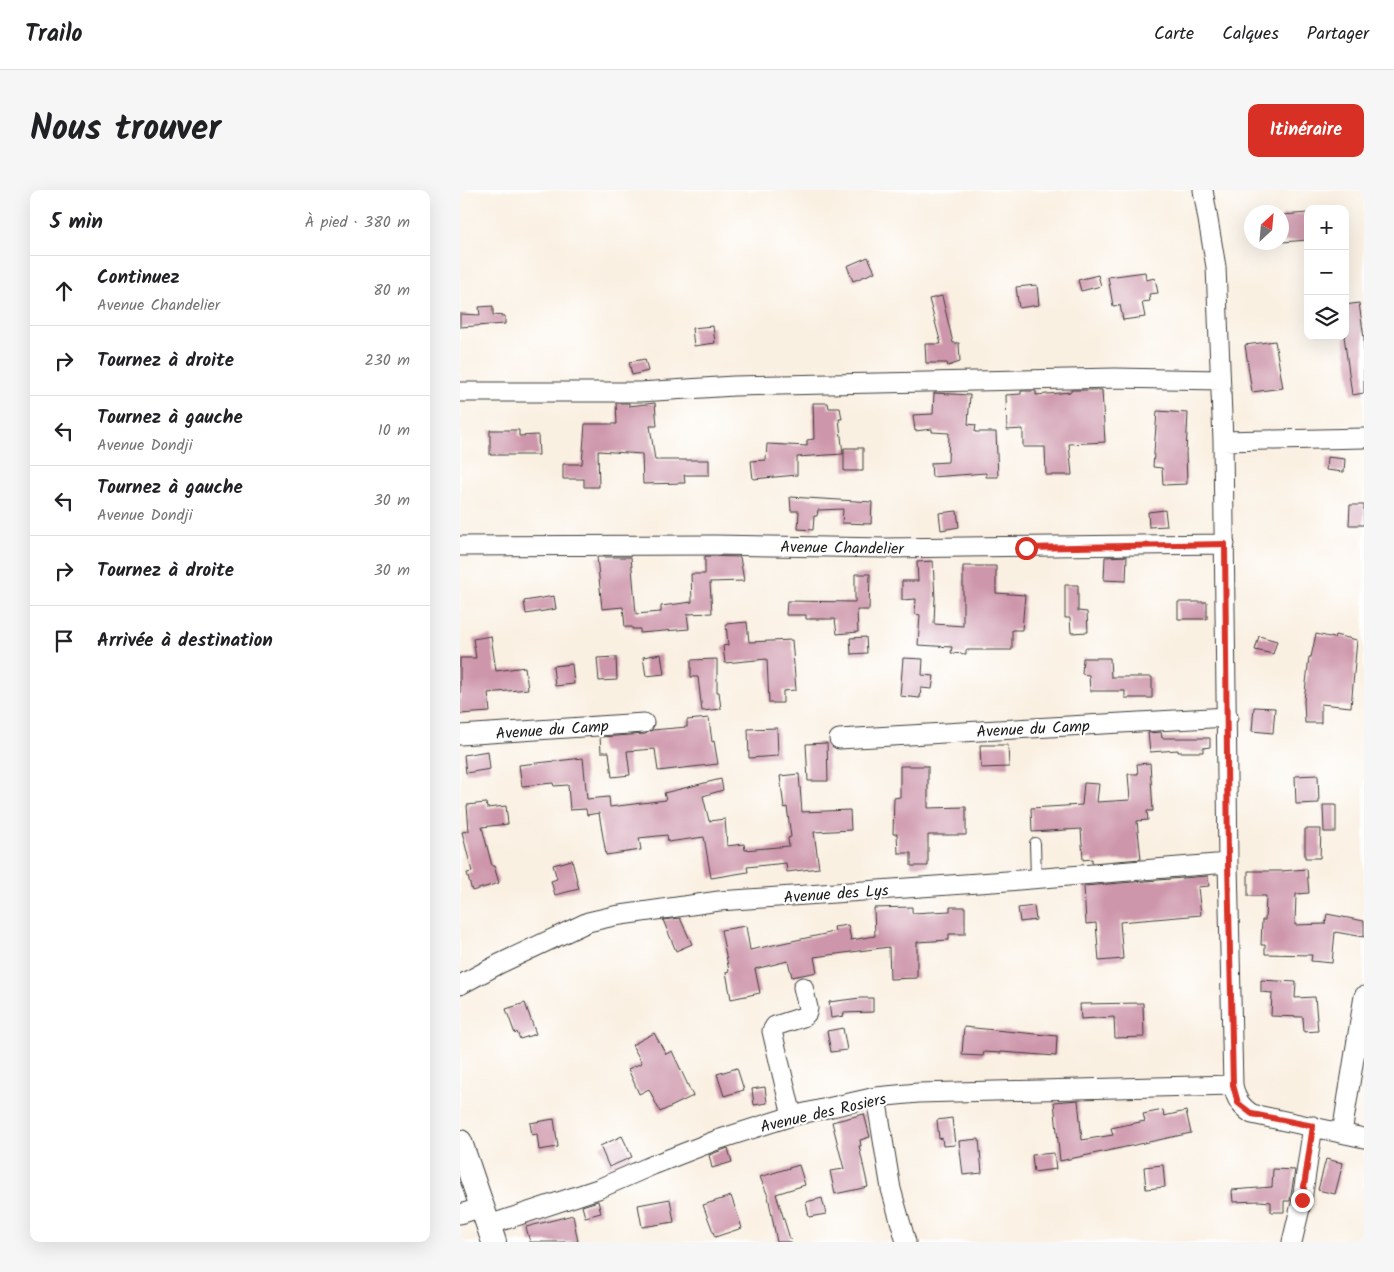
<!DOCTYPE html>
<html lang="fr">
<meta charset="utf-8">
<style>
:root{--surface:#fff;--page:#f6f6f6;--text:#202124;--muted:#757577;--line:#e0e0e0;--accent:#d93025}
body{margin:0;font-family:Kalam,sans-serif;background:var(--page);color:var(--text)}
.controls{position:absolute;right:15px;top:15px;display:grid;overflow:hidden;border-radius:10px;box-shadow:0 5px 20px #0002}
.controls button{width:45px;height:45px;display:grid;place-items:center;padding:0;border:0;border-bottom:1px solid var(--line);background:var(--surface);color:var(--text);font:25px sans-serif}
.compass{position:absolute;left:784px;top:15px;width:45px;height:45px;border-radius:50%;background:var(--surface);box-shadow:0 5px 20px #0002;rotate:26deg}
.stop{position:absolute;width:15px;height:15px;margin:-11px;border:4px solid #d93025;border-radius:50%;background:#fff}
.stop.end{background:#d93025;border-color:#fff;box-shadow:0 1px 5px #0008}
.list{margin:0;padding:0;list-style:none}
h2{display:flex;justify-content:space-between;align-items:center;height:65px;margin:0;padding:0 20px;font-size:21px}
h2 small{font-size:16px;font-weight:400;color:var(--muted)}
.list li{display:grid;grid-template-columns:32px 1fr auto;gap:15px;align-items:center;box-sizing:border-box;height:70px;padding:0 20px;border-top:1px solid var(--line)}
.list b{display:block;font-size:19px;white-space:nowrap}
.list p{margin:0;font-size:16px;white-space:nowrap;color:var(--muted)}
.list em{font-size:16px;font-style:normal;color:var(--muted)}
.icon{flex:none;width:28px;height:28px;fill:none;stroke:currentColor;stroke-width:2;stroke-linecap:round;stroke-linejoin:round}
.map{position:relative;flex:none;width:904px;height:1052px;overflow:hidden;border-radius:10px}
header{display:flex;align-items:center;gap:30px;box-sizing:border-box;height:70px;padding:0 25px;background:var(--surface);border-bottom:1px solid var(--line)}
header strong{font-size:24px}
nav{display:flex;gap:28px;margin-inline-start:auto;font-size:18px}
.intro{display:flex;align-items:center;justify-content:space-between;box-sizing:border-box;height:120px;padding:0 30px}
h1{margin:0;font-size:35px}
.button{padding:12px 22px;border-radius:10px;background:var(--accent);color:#fff;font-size:18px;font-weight:700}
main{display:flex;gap:30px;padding:0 30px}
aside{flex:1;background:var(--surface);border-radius:10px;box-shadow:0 5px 20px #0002}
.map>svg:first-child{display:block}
.building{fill:#ce96aa}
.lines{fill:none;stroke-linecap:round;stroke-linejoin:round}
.service-casing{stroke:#3d3c3a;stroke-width:12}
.minor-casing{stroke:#3d3c3a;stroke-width:21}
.tertiary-casing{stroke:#3d3c3a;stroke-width:26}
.service{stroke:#fff;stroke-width:10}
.minor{stroke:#fff;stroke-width:19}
.tertiary{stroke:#fff;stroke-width:24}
.route{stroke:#d93025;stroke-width:6}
.labels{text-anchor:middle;stroke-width:4.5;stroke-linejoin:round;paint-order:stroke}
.street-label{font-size:16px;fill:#1c1c1c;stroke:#fff}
</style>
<header>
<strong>Trailo</strong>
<nav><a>Carte</a><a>Calques</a><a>Partager</a></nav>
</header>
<div class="intro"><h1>Nous trouver</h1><a class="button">Itinéraire</a></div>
<main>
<aside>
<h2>5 min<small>À pied · 380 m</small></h2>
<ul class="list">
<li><svg class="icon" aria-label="ahead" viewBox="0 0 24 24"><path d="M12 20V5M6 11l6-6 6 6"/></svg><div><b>Continuez</b><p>Avenue Chandelier</p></div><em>80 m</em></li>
<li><svg class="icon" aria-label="right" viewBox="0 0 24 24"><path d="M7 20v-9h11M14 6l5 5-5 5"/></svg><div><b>Tournez à droite</b></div><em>230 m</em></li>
<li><svg class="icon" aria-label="left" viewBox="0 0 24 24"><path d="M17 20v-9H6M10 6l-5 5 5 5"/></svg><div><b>Tournez à gauche</b><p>Avenue Dondji</p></div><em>10 m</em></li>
<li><svg class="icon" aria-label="left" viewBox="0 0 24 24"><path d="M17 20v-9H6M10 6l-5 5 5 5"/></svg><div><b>Tournez à gauche</b><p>Avenue Dondji</p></div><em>30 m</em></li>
<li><svg class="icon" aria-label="right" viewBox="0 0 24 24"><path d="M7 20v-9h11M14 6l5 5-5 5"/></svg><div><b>Tournez à droite</b></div><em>30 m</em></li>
<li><svg class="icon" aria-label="arrive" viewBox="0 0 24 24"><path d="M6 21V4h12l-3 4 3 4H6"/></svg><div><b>Arrivée à destination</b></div></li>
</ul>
</aside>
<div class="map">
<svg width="904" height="1052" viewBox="0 0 904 1052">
<rect width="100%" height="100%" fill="#fff"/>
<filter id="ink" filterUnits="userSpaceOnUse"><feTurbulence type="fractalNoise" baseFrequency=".02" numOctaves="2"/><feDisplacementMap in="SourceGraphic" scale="10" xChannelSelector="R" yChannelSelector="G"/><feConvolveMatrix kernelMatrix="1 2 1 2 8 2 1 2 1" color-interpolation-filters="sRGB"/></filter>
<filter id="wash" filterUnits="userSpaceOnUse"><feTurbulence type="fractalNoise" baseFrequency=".0096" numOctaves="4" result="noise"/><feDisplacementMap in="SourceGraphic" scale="20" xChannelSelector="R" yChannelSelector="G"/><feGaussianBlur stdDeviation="1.12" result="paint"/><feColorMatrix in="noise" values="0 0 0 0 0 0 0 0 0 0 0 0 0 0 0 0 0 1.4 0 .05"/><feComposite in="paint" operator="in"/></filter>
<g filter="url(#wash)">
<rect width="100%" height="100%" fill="#faf0e2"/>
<g id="blocks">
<path class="building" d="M848,23V50L822,52V25Z
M408,67L415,82L393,91L387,76Z
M685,82L686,90L695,88L698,103L689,104L690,111L682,112L685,127L663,130L660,115L653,116L648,87Z
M638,85L641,96L621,101L618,90Z
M577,95L579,115L559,118L556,97Z
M482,106L493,153H499L500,172L488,176L487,173H466L465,154H481L469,109Z
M899,113L904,148V203L892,205L884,146H885V115Z
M33,116V125L45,126V134L0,137V124L20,125L19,117Z
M253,136L255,153L234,156L232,138Z
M815,151L823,198L792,202L785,155Z
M185,169L188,181L172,185L169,172Z
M611,200H642L645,252L609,254L612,285H586L585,257H563V239L547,240L546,205L561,204V201H576V205L611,202Z
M474,203L510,205L508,234L516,235L515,242H536L538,287H526V283L472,287L471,273L488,272L489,243L472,242V239L455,241L453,225L473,224Z
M156,213H169V216L195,213L197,236H190L195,270H249V285H224L225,293L183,294L182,264L138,261L139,297H124V289H103V274H122L125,234H157Z
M353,213H368L369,218H380L382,229H379L383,264L337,267V285L293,289L291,271L306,270L307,254L347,256V250L354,249Z
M697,221L728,223L726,263L727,294L703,295L702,278L693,277Z
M30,240H59V246L78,245L79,265H30Z
M384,258H403V281H384Z
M867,267L885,269L884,282L866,280Z
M330,307L412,312L411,334L382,333L383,319L358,320L357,326H354L353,340L338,339L339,321H331Z
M890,315H904V335H889Z
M705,320L707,336L689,337L688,322Z
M497,321L499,337L481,340L479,323Z
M245,366L280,367L284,391L250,392L252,423L227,424L229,439L180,443V439H172V437H165L163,417L142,419L137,367H171L176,424L201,422V416L232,412L231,384H245Z
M667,366L666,391L644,390L645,367Z
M473,371L475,408L474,434L503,436V376H536V403L565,405L562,440H552V460H506V464L491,463L492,457L458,455L460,425L455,424L456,409L442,410V391H458L457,372Z
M395,384H410L409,420H397L398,442L377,444L375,429H346V425H326L327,411L395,412Z
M605,395H618V421L627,422L628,442L611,443L610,428H605Z
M94,406L96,419L66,424L64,411Z
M718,412H747V429H718Z
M287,432L289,452L332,450L336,500L323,501V513H309L307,469L265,473L263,456L268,455L266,434Z
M856,444L874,448L875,445L897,450L891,517L861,514V533H845L844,511L849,467H851Z
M31,446L36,481L65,477L68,499L28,503L30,522L0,524V468H16L13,449Z
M799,446L817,451L813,464L795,460Z
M406,447L407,463L391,464L390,448Z
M201,464L204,484L186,486L183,467Z
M156,467L157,490L139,491L137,468Z
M443,468L463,469L462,485L474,486L472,499L461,498L460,508L440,506Z
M623,468H650L651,487H692V508H665V501H630L629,485L622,484Z
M257,469V502H259L261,519L242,521L238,487H231V470Z
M112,474L114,494L95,496L93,476Z
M794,517L815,518L813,543L792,541Z
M249,528L252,552L254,551L258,574L198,581L195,559L167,561L170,585L152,587L149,562H141L140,547L185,544L192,540L227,537V530Z
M317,538L318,566L289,568L288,539Z
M701,542L702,548H750V557L743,558V562H718V560L690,562L688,543Z
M367,553L368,591H348L346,554Z
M520,555H548L549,577L521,578Z
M28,561L30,579L6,583L4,565Z
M123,568L127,609L149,607L150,617L206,610L204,603L261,589L263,600L243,606L249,631L265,629L267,656L284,654L285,660L329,656L328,648L331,647L327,617L324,618L320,586L339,584L342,622L390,620L391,640L354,642L359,678L327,682L326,673L287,677L288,682L251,688L244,647L208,652L207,645L179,648L181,660L146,665L139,623L127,625L126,619L110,620L108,595L94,596L93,593L62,596L59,575Z
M690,573L693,621H687L688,630L677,631L681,669L632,673V669L623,670L621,639L572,642L571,618L622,615L624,593L639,594L637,612L670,610L668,584H678L677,574Z
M440,576H468V618L506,617V645H468V676H451V663H438L437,644H433L434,608L440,607Z
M858,585L859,613L836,614L835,586Z
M26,613L27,618L46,616L48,634L22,637L32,676H34L39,693L12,701L7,683L12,682L2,642L9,641L7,615Z
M863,615H876V642H864Z
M845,639H861L860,668H845Z
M112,670L119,699L95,705L91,691L97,689L93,675Z
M847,679L849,703L836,704L835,735L865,734L867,724L904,731V747L875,742L872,773L851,771L852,765L805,764V755H801L802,730H805L806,706H788V681H821Z
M748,686L749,696L738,697L741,725L660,732L663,769L639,771L636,733L626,734L624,696Z
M574,716L576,730L560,732L558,718Z
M452,717V723L490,721V717H505V744H489V750L457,752V788L430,789L429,757L354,767L357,782L332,787L328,771L295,779L300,803L271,809L266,782L269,781L261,740L286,736L290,760L365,744L375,741L374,737L388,735L391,750L415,746L414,718Z
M220,728L232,754L216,761L203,730Z
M801,790L836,792L835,808L855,807L858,841L844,842L843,827L811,826L812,803L801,802Z
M400,808H413V822L383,823L384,826L371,828L369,812Z
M65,813L76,844L60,849L57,842L55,844L46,819Z
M683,813L684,847L655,848L654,827L621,829L620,814Z
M504,837L597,846L596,866L541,862V863L524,862L523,866L502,865Z
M383,838L387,860L371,862L367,841Z
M194,843L206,864L212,861L233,906L200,922L189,899L179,904L168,879L182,873L172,855Z
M277,878L284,900L264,906L257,884Z
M305,897L307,913L294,915L292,899Z
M618,910L622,950L653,945L651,938L685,931L683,924L703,920L704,926L726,921L731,943L600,971L594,912Z
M404,924L410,947L400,950L401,956H399L408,997L375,1004L370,981L384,979L372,932Z
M492,928L495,955L483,956L482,948L479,949L477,930Z
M94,929L98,957L79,960L77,944L72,945L70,933Z
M162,946L172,967L149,977L140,956Z
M519,949L522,983L503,985L499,951Z
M268,958L272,972L252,978L249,965Z
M594,963L596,979L574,982L572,965Z
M866,969L883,973L875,1004L858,1000Z
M339,975L345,995L316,1004L331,1052H317L308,1006L300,987Z
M703,975L705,997L686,999L684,977Z
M813,979L835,980L830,1011H824V1022H811V1012L799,1011L773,1012L772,1000L812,997Z
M271,1006L282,1038L255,1047L243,1015Z
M362,1008L366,1024L349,1027L346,1012Z
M210,1009L214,1032L182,1037L178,1015Z
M138,1011L141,1023L125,1027L122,1016Z
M113,1025L118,1052H70L66,1037Z"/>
</g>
</g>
<g filter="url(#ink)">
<use href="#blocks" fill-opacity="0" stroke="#3d3c3a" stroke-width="1"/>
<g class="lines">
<defs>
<path id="service" d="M575,653L576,688"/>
<path id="minor" d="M743,0L756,77L763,251L768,673L773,895C776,909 780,916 792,924L904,948
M0,202H180L274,196L655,188L760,190
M763,251L904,248
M0,356L255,355L426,358L765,354
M0,545L184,533
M379,549L768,527
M0,795L39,774L128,732L154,726L259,711L547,691L768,673
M416,907L431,999L446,1052
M332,926L312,841L315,836L343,827L347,823L348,818L343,797
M882,943L904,806
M0,1024L23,1017
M29,1035L138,999L193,975L257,950L332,926L416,907L458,903L773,895
M832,1052L842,1010L853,936"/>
<path id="tertiary" d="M0,952L34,1052"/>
</defs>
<use href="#service" class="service-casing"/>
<use href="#minor" class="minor-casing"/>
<use href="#tertiary" class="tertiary-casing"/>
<use href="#service" class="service"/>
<use href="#minor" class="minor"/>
<use href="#tertiary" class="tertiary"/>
</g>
</g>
<g class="lines" filter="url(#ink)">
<path class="route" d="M566,358L765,354L768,673L773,895L778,913L792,924L853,936L842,1010"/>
</g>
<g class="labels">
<g class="street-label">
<text transform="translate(382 357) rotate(1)" y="6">Avenue Chandelier</text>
<text transform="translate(573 538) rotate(-3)" y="6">Avenue du Camp</text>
<text transform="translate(92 539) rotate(-4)" y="6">Avenue du Camp</text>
<text transform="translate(376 703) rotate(-4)" y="6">Avenue des Lys</text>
<text transform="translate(363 922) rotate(-13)" y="6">Avenue des Rosiers</text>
</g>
</g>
</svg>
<div class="controls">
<button>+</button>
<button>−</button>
<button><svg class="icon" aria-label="layers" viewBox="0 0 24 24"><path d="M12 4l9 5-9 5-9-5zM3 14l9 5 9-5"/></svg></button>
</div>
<svg class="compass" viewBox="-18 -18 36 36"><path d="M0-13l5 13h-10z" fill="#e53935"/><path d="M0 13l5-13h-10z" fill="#757577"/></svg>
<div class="stop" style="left:566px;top:358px"></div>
<div class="stop end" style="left:842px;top:1010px"></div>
</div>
</main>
